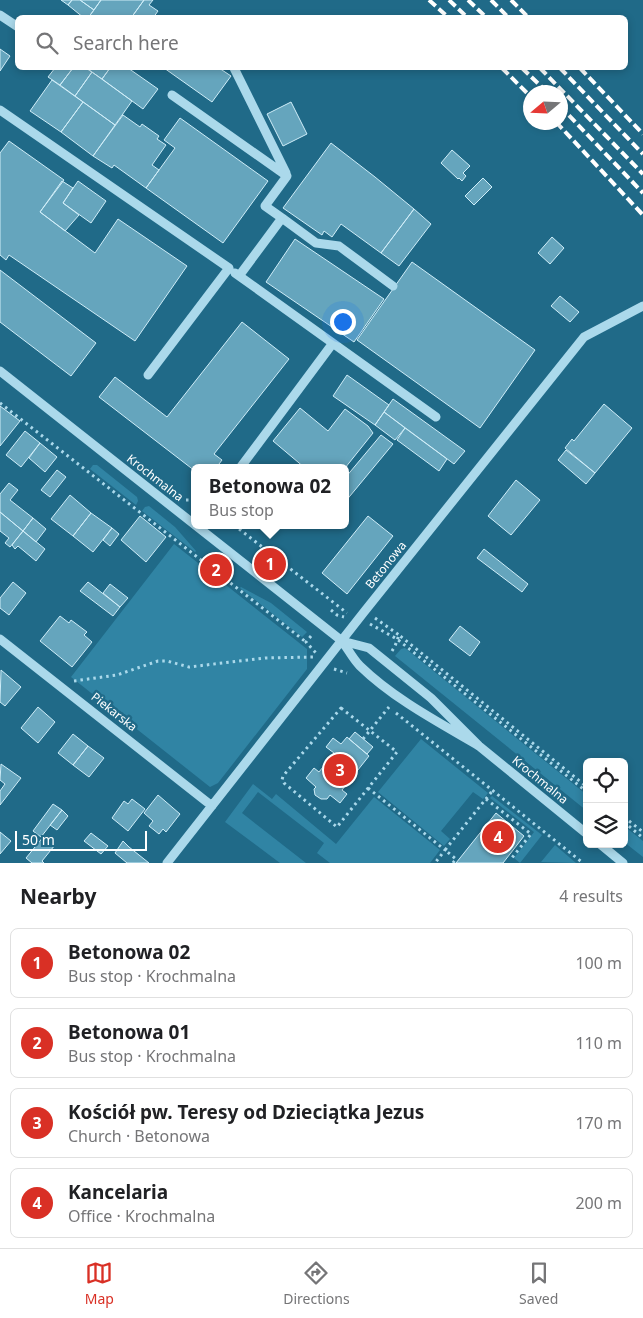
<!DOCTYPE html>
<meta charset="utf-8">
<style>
:root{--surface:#fff;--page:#f6f6f6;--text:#202124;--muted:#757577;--line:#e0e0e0;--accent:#d93025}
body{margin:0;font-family:"Noto Sans",sans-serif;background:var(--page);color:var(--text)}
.controls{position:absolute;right:15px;bottom:15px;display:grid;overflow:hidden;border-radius:8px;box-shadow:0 2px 8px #0003}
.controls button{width:45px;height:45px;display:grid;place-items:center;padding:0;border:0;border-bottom:1px solid var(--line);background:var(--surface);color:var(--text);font:25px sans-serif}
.compass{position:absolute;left:523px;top:85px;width:45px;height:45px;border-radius:50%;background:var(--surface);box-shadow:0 2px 8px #0003;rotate:251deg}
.scale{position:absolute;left:15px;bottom:12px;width:132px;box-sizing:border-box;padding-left:5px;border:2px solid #fff;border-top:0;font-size:14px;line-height:18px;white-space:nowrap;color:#fff;-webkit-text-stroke:4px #206a88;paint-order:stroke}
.you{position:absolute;left:342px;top:321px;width:18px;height:18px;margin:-12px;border:4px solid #fff;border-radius:50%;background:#1a73e8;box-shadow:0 0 0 8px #1a73e833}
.badge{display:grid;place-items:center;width:32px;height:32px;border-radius:50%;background:var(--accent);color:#fff;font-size:16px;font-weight:700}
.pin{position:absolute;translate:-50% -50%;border:2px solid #fff;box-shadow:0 1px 5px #0006}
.popup{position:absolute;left:191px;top:464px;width:158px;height:65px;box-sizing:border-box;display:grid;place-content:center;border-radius:8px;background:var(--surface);filter:drop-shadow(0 1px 4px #0005);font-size:16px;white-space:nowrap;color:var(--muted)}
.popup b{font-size:19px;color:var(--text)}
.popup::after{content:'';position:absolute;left:50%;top:100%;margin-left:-10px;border:10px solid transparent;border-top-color:var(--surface)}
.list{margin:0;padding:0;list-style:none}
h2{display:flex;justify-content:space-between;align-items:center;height:65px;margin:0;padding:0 20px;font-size:21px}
h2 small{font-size:16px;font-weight:400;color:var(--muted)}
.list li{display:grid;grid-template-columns:32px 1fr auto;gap:15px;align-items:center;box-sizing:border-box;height:70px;margin:0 10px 10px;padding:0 10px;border:1px solid var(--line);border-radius:8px}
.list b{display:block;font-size:19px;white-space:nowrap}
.list p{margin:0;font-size:16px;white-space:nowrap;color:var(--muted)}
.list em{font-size:16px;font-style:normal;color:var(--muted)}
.icon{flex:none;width:28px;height:28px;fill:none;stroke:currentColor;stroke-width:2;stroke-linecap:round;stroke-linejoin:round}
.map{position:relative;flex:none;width:643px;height:863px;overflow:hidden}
.search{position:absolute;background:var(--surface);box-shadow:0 2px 8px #0003;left:15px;right:15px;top:15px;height:55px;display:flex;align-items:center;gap:12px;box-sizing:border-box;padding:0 18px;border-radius:8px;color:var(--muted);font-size:19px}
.sheet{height:385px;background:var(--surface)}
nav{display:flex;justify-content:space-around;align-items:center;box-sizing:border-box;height:70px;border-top:1px solid var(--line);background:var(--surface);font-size:14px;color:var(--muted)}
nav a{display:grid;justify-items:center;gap:2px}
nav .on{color:var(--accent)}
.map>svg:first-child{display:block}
.green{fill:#3084a4}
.building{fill:#65a5bd;stroke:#cfedf8}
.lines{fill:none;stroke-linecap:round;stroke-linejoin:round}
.path{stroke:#abd9eb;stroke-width:3;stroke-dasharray:2.5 4;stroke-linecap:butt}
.minor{stroke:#abd9eb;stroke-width:9}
.rail{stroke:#fff;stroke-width:4;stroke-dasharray:9 4;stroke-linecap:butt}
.labels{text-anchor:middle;stroke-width:5;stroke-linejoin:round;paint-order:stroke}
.street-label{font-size:12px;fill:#fff;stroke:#206a88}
</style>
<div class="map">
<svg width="643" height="863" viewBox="0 0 643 863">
<rect width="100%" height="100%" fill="#206a88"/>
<path class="green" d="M93,465H97L137,497L138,501L136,505L90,469Z
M149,506L175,527L196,551L195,552L142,511L145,507Z
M174,544L307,649V669L218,783L210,787L71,677Z
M241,587L271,603L307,632L302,637L240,588Z
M405,648L587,795V811L395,656L401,649Z
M421,739L488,793L483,799L473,792L441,831L450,839L444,846L378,792Z
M253,784L272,799L276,794L336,844L374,797L440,850L430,863H330L317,853L324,843L258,792L242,813L306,863H280L225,822Z
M492,796L542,835L520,863L514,858L534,832L490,798Z
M624,826L643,841V857L624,842Z
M555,845L576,863L541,862Z"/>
<path class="building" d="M61,0H72L68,5Z
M72,0H80L94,10L88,18H84L68,5Z
M80,0H101L94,10Z
M101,0H144L131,18H88Z
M144,0H153L149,5L158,11L153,18H131Z
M0,49L10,56L0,71Z
M55,68H73L60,85L48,77Z
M73,68H86L92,72L75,96L60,85Z
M86,68H110L102,79Z
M110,68H128L158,89L143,109L102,79Z
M164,68H219L231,76L212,102Z
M92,72L132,101L115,125L75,96Z
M52,80L83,102L61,132L30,111Z
M83,102L115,125L93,156L61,132Z
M291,102L307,134L283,146L267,114Z
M123,115L140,127L142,124L159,136L157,139L166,145L152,165L159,170L146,188L114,165L112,168L93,156Z
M180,118L268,181L223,243L146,188L175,148L164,140Z
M9,141L64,180L40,212L95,253L118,219L187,266L135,341L9,255L6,260L0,255V153Z
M331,143L375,177L414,209L381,253L341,224L332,237L324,231L322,235L283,208Z
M452,150L470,166L463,173L466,176L462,181L459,178L458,179L441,163Z
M483,178L492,187L474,205L465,196Z
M62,181L73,188L63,203L79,215L65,231L40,212Z
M78,181L106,201L91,223L63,203Z
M414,209L431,224L399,266L381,253Z
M552,237L564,248L550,264L538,253Z
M295,239L384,299L354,342L266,282Z
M412,262L535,350L480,428L357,340Z
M0,270L96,343L71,376L0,322Z
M560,296L579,312L570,322L551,306Z
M242,322L289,359L214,454L222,460L216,468H195V471L99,397L115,377L167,417Z
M347,375L389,405L375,425L333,396Z
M393,399L465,451L454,464L384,412Z
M604,404L632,428L595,473L565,448L572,439L574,441Z
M0,406L20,421L0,446Z
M300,408L328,431L345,409L368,426L373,433L345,468H305L273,441Z
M384,412L405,428L395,440L375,425Z
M405,428L447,459L439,471L397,440Z
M25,431L40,443L21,467L6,455Z
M381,435L393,444L345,502V478Z
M40,443L57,457L45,472L29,458Z
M566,450L595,473L586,484L558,460Z
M57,470L66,477L50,497L41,490Z
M516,480L540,500L511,535L488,516Z
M9,483L18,490L10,500L33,518L23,531L0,512V494Z
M70,495L91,513L73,536L51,519Z
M0,512L23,531L10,547L5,543L9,538L0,531Z
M91,513L112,528L93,552L73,536Z
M140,516L166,537L146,562L121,540Z
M368,516L393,536L347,594L322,573Z
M33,518L46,529L36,542L23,531Z
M112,528L119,534L110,546L103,540Z
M23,531L45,549L36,561L18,546L15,549L12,545Z
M484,549L528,584L522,592L477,558Z
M13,582L26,593L9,615L0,608V598Z
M88,582L120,607L113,616L80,591Z
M110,584L128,598L120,607L103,593Z
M60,616L69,623L71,620L87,632L84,635L92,642L72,667L40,641Z
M460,626L480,642L470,656L449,640Z
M1,670L21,687L5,706L0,702Z
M38,707L55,722L38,743L21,728Z
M355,732L373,747L367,754L349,739Z
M73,734L88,746L73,765L58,753Z
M347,737L369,756L342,790L347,794L340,803L330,795L327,799H321L315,795L314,789L316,787L306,778L314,768L319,772L334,753L326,747L333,738L341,744Z
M88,746L104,758L89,777L73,765Z
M1,764L21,778L0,805V791L5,784L0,780Z
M158,795L180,814L166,832L163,829L159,834L149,826L153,821L144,813Z
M132,799L145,809L128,831L112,818L124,801L128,804Z
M53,804L62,810L41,837L33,831Z
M62,810L68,816L57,830L50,825Z
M496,813L524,836L503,863H456Z
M0,832L11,841L0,854Z
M91,833L108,846L101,854L84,841Z
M44,836L55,845L42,861L44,863H32L26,858Z
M123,841L129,847L149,863H127L115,853Z"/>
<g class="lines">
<path class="path" d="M0,403L306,642
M186,500H195
M234,525L347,613
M331,610L337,615L344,617
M375,618L399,635
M370,624L397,639L587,792
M311,636L306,642L316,653
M392,651L395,646L399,635L587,787
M334,669L347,673
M74,681L117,675L158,661H167L189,667L265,658L313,657
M341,708L397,752L337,827L284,783L282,780L283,776Z
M396,713L583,863
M363,739L389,707
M368,788L445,850L435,863
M486,799L531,834L511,859
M624,817L643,832
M624,822L643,838
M453,863L456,859L445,850L493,790"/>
<path class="minor" d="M0,15L18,27
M234,68L286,173
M172,95L287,176L265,206L282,218L239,276
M0,110L229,268L148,375
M282,218L316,243L339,246L393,286
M235,273L436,417
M0,371L342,641C348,649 353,659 360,666C394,699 438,722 479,746
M240,468L333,343
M0,639L212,806
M342,641L369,648L431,698L479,746L587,834
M600,844L623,863
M167,863L364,612L584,337L643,306"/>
<path class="rail" d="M429,0L449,18
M449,0L468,18
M468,0L487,18
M491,0L509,18
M511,0L529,18
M502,68L530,96
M522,68L547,92
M540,68L643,174
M560,68L643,154
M580,68L643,134
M560,106L643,193
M556,122L643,215"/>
</g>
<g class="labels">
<g class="street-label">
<text transform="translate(155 478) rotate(38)" y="4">Krochmalna</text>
<text transform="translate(386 565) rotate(-51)" y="4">Betonowa</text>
<text transform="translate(114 712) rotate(38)" y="4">Piekarska</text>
<text transform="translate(540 780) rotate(39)" y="4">Krochmalna</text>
</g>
</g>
</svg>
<div class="controls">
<button><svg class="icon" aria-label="locate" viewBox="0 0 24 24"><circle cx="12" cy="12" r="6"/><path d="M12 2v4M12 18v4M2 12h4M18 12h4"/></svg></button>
<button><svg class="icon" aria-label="layers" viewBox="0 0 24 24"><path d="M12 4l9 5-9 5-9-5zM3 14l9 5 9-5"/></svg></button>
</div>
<svg class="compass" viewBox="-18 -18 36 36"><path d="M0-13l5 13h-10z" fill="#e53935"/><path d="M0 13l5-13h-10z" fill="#757577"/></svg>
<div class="scale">50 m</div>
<div class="you"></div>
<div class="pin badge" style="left:270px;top:564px">1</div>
<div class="popup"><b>Betonowa 02</b>Bus stop</div>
<div class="pin badge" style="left:216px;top:570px">2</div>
<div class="pin badge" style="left:340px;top:770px">3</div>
<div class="pin badge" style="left:498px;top:837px">4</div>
<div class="search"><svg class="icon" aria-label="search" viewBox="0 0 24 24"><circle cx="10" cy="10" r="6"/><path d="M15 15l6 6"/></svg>Search here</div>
</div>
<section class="sheet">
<h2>Nearby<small>4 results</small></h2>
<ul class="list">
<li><span class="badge">1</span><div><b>Betonowa 02</b><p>Bus stop · Krochmalna</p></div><em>100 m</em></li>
<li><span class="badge">2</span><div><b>Betonowa 01</b><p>Bus stop · Krochmalna</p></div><em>110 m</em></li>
<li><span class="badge">3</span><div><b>Kościół pw. Teresy od Dzieciątka Jezus</b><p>Church · Betonowa</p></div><em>170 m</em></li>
<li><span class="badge">4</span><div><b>Kancelaria</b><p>Office · Krochmalna</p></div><em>200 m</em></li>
</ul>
</section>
<nav>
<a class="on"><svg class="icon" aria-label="map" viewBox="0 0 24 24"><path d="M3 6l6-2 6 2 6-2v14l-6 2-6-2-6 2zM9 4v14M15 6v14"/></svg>Map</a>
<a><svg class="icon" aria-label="directions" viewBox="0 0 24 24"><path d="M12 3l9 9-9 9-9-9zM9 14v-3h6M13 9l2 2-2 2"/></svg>Directions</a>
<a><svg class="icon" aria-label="saved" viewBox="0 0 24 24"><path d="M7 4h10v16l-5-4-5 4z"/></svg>Saved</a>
</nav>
